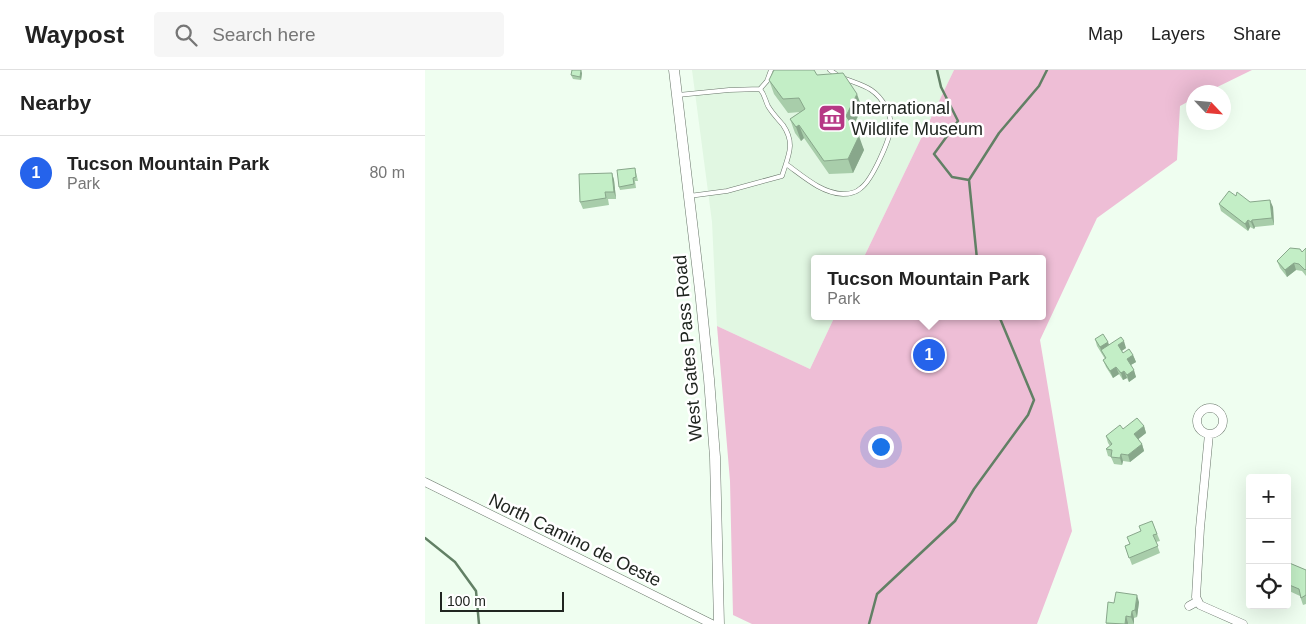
<!DOCTYPE html>
<meta charset="utf-8">
<style>
:root{--surface:#fff;--page:#f6f6f6;--text:#222;--muted:#767676;--line:#e0e0e0;--accent:#2563eb}
body{margin:0;font-family:Helvetica,sans-serif;background:var(--page);color:var(--text)}
.controls{position:absolute;right:15px;bottom:15px;display:grid;overflow:hidden;border-radius:5px;box-shadow:0 5px 20px #0002}
.controls button{width:45px;height:45px;display:grid;place-items:center;padding:0;border:0;border-bottom:1px solid var(--line);background:var(--surface);color:var(--text);font:25px sans-serif}
.compass{position:absolute;left:761px;top:15px;width:45px;height:45px;border-radius:50%;background:var(--surface);box-shadow:0 5px 20px #0002;rotate:116deg}
.scale{position:absolute;left:15px;bottom:12px;width:124px;box-sizing:border-box;padding-left:5px;border:2px solid #202520;border-top:0;font-size:14px;line-height:18px;white-space:nowrap;color:#202520;-webkit-text-stroke:4px #fff;paint-order:stroke}
.you{position:absolute;left:455px;top:376px;width:18px;height:18px;margin:-12px;border:4px solid #fff;border-radius:50%;background:#1a73e8;box-shadow:0 0 0 8px #1a73e833}
.badge{display:grid;place-items:center;width:32px;height:32px;border-radius:50%;background:var(--accent);color:#fff;font-size:16px;font-weight:700}
.pin{position:absolute;translate:-50% -50%;border:2px solid #fff;box-shadow:0 1px 5px #0006}
.popup{position:absolute;left:386px;top:185px;width:235px;height:65px;box-sizing:border-box;display:grid;place-content:center;border-radius:5px;background:var(--surface);filter:drop-shadow(0 1px 4px #0005);font-size:16px;white-space:nowrap;color:var(--muted)}
.popup b{font-size:19px;color:var(--text)}
.popup::after{content:'';position:absolute;left:50%;top:100%;margin-left:-10px;border:10px solid transparent;border-top-color:var(--surface)}
.list{margin:0;padding:0;list-style:none}
h2{display:flex;justify-content:space-between;align-items:center;height:65px;margin:0;padding:0 20px;font-size:21px}
h2 small{font-size:16px;font-weight:400;color:var(--muted)}
.list li{display:grid;grid-template-columns:32px 1fr auto;gap:15px;align-items:center;box-sizing:border-box;height:75px;padding:0 20px;border-top:1px solid var(--line)}
.list b{display:block;font-size:19px;white-space:nowrap}
.list p{margin:0;font-size:16px;white-space:nowrap;color:var(--muted)}
.list em{font-size:16px;font-style:normal;color:var(--muted)}
.icon{flex:none;width:28px;height:28px;fill:none;stroke:currentColor;stroke-width:2;stroke-linecap:round;stroke-linejoin:round}
.map{position:relative;flex:none;width:881px;height:554px;overflow:hidden}
header{display:flex;align-items:center;gap:30px;box-sizing:border-box;height:70px;padding:0 25px;background:var(--surface);border-bottom:1px solid var(--line)}
header strong{font-size:24px}
nav{display:flex;gap:28px;margin-inline-start:auto;font-size:18px}
.search{width:350px;height:45px;background:var(--page);display:flex;align-items:center;gap:12px;box-sizing:border-box;padding:0 18px;border-radius:5px;color:var(--muted);font-size:19px}
main{display:flex}
aside{flex:1;background:var(--surface)}
.map>svg:first-child{display:block}
.built{fill:#e1f7e2}
.green{fill:#eebed6}
.lines{fill:none;stroke-linecap:round;stroke-linejoin:round}
.stream{stroke:#628065;stroke-width:2.5}
.service-casing{stroke:#677468;stroke-width:5}
.minor-casing{stroke:#677468;stroke-width:9}
.secondary-casing{stroke:#677468;stroke-width:11}
.service{stroke:#fff;stroke-width:4}
.minor{stroke:#fff;stroke-width:8}
.secondary{stroke:#fff;stroke-width:10}
.wall{fill:#a8cdaa}
.shaded-wall{fill:#88a78b}
.building{fill:#c3eec6;stroke:#88a78b}
.labels{text-anchor:middle;stroke-width:5;stroke-linejoin:round;paint-order:stroke}
.poi-label{font-size:18px;fill:#202520;stroke:#fff;text-anchor:start}
.street-label{font-size:18px;fill:#202520;stroke:#fff}
</style>
<header>
<strong>Waypost</strong>
<div class="search"><svg class="icon" aria-label="search" viewBox="0 0 24 24"><circle cx="10" cy="10" r="6"/><path d="M15 15l6 6"/></svg>Search here</div>
<nav><a>Map</a><a>Layers</a><a>Share</a></nav>
</header>
<main>
<aside>
<h2>Nearby<small></small></h2>
<ul class="list">
<li><span class="badge">1</span><div><b>Tucson Mountain Park</b><p>Park</p></div><em>80 m</em></li>
</ul>
</aside>
<div class="map">
<svg width="881" height="554" viewBox="0 0 881 554">
<rect width="100%" height="100%" fill="#effef0"/>
<path class="built" d="M267,0H529L438,189H390V246H410L385,299L292,256L287,152Z"/>
<path class="green" d="M529,0H827L782,22H768V29L755,36L752,90L672,148L615,270L647,461L612,554H327L308,545L305,411L292,256L385,299L410,246H618V189H438Z"/>
<g class="lines">
<path class="stream" d="M512,0L516,17L533,51L509,84L527,107L544,110
M552,189L544,110L574,63L614,16L622,0
M0,468L30,492L51,521L54,554
M444,554L452,524L530,451L549,419L603,345L609,330L574,246"/>
<defs>
<path id="service" d="M405,0L412,5
M335,19L342,11L346,0
M253,25L304,20L335,19C340,25 340,30 343,36C347,43 353,49 358,55C371,74 363,86 357,106L302,121L264,126
M361,94C378,106 396,123 418,124C424,124 432,122 436,118C447,110 465,70 466,56C466,51 464,42 461,37C450,17 438,16 418,8"/>
<path id="minor" d="M772 351a13 13 0 1 1 26 0a13 13 0 1 1-26 0Z
M784,364L775,458L771,527L775,535L818,554
M0,412L287,554
M764,536L773,531"/>
<path id="secondary" d="M249,0L275,220L284,309L290,387L294,554"/>
</defs>
<use href="#service" class="service-casing"/>
<use href="#minor" class="minor-casing"/>
<use href="#secondary" class="secondary-casing"/>
<use href="#service" class="service"/>
<use href="#minor" class="minor"/>
<use href="#secondary" class="secondary"/>
</g>
<path class="wall" d="M157,3L156,10L148,9L146,5Z
M392,5L437,38L428,57L439,80L428,103L404,104L379,68L376,71L370,63L365,49L375,42L363,43L349,24L344,10Z
M210,98L213,111H210L211,118L195,120L194,117Z
M187,103L189,110L191,129H183L184,135L158,139L155,132Z
M811,126L825,132L848,137L849,155L830,157L829,159L825,157L823,161L796,141L794,134Z
M881,178V206L877,201L871,200L862,207L855,198L852,191L877,182Z
M670,269L683,272L684,275L701,278L697,281L698,283L708,285L711,292L706,295L711,307L704,312L702,308L698,310L694,304L688,308L681,297L678,290L680,289L672,276Z
M719,356L721,363L713,369L717,374L719,381L705,392L698,391L697,395L689,394L686,387L683,386L681,379L685,376L683,373L681,366L698,359Z
M727,451L735,471L731,472L735,483L707,495L700,476L704,474L716,461Z
M862,492L881,500V534L878,535L875,526L862,520Z
M714,532L712,547L709,548V554H681L689,533Z"/>
<path class="shaded-wall" d="M156,0L157,3L156,10L155,7Z
M432,24L437,38L426,60L421,46Z
M374,55L379,68L376,71L371,57Z
M434,66L439,80L428,103L423,89Z
M187,103L189,110L191,129L189,122Z
M845,130L848,137L849,155L847,148Z
M823,150L825,157L823,161L820,154Z
M827,150L830,157L829,159L826,152Z
M869,193L871,200L862,207L860,200Z
M699,271L701,278L695,282L693,275Z
M683,272L685,279L676,280L677,284L675,277Z
M708,285L711,292L704,296L702,289Z
M691,297L694,304L688,308L685,301Z
M709,300L711,307L704,312L702,305Z
M699,301L702,308L698,310L696,303Z
M719,356L721,363L711,371L709,364Z
M717,374L719,381L705,392L703,385Z
M696,384L698,391L697,395L695,388Z
M712,525L714,532L712,547L710,540Z
M707,541L709,548V554L706,547Z
M701,546L703,553V554H700Z"/>
<path class="building" d="M147,0H156L155,7L146,5Z
M349,0H389L392,5L418,3L432,24L421,46L434,66L423,89L399,91L374,55L371,57L365,49L380,39L374,28L358,29L344,10Z
M210,98L211,107L208,108L209,114L194,117L192,100Z
M187,103L189,122H180L181,128L155,132L154,104Z
M804,121L811,126L812,122L825,132L845,130L847,148L827,150L826,152L823,150L820,154L794,134Z
M865,178L875,179L877,182L881,178V199L880,200L874,194L869,193L860,200L852,191Z
M678,264L683,272L675,277L670,269Z
M696,267L699,271L693,275L698,283L704,279L708,285L702,289L709,300L702,305L699,301L696,303L691,297L685,301L678,290L681,288L676,280Z
M712,348L719,356L709,364L717,374L703,385L696,384L695,388L686,387L687,380L681,379L687,374L681,366L695,355L698,359Z
M727,451L732,464L728,465L733,476L704,488L700,476L705,474L702,467L716,461L714,456Z
M862,492L881,500V525L876,528L874,519L862,514Z
M691,522L712,525L710,540L707,541L706,547L701,546L700,554L681,553L683,532L689,533Z"/>
<defs>
<symbol id="museum-square" viewBox="-11 -11 22 22"><rect x="-9" y="-9" width="18" height="18" rx="4" fill="#b63885" stroke="#fff"/><path d="M0-6L6-3V-2H-6V-3ZM-5-1h2V3h-2ZM-1-1h2V3h-2ZM3-1h2V3H3ZM-6 4H6V6H-6Z" fill="#fff"/></symbol>
</defs>
<g fill-rule="evenodd">
<use href="#museum-square" x="391" y="32" width="32" height="32"/>
</g>
<g class="labels">
<g class="poi-label">
<text x="426" y="44">International<tspan x="426" dy="21">Wildlife Museum</tspan></text>
</g>
<g class="street-label">
<text transform="translate(263 278) rotate(-95)" y="6">West Gates Pass Road</text>
<text transform="translate(150 470) rotate(26)" y="6">North Camino de Oeste</text>
</g>
</g>
</svg>
<div class="controls">
<button>+</button>
<button>−</button>
<button><svg class="icon" aria-label="locate" viewBox="0 0 24 24"><circle cx="12" cy="12" r="6"/><path d="M12 2v4M12 18v4M2 12h4M18 12h4"/></svg></button>
</div>
<svg class="compass" viewBox="-18 -18 36 36"><path d="M0-13l5 13h-10z" fill="#e53935"/><path d="M0 13l5-13h-10z" fill="#767676"/></svg>
<div class="scale">100 m</div>
<div class="you"></div>
<div class="pin badge" style="left:504px;top:285px">1</div>
<div class="popup"><b>Tucson Mountain Park</b>Park</div>
</div>
</main>
